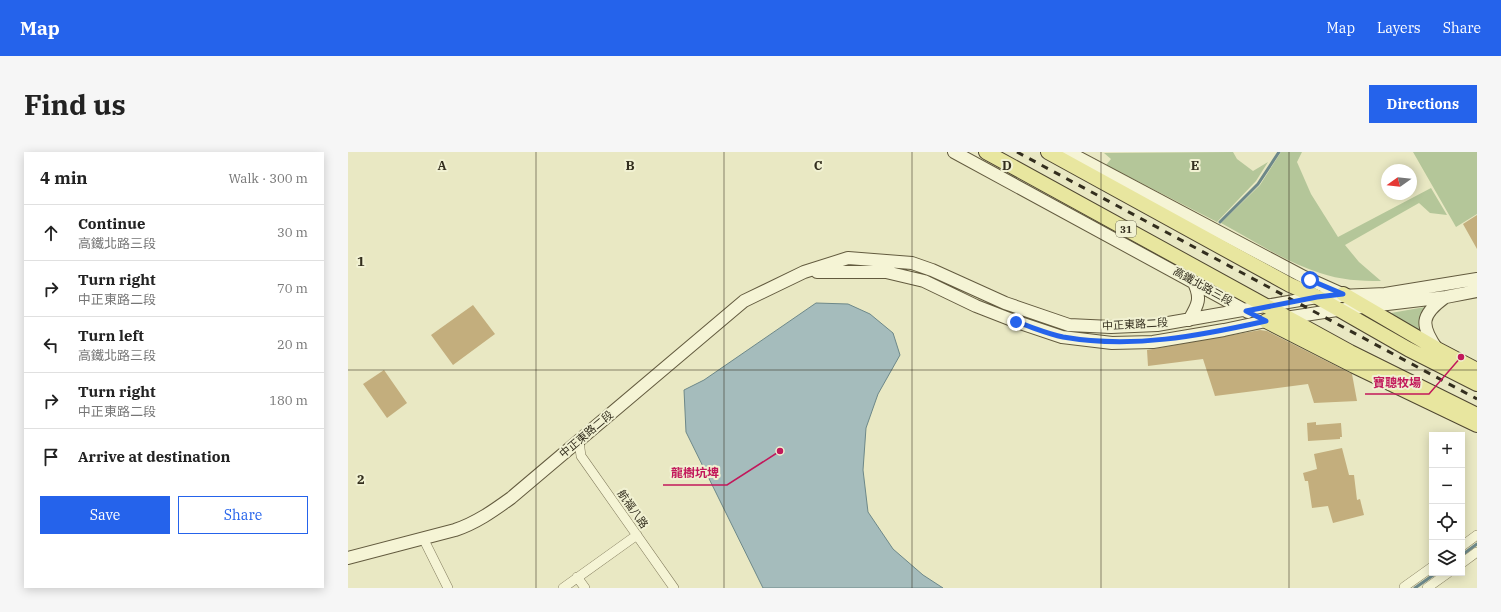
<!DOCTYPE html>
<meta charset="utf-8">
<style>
:root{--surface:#fff;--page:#f6f6f6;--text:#222;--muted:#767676;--line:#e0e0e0;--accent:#2563eb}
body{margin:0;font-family:"IBM Plex Serif","Noto Sans TC",serif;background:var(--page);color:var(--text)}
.controls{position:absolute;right:12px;bottom:12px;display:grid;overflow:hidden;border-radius:0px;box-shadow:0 2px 10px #0003}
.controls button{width:36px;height:36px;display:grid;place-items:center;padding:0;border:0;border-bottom:1px solid var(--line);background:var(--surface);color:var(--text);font:20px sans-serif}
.compass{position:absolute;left:1033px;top:12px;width:36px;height:36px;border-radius:50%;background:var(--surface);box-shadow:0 2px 10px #0003;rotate:255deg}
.stop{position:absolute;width:12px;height:12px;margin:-9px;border:3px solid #2563eb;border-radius:50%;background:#fff}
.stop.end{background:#2563eb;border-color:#fff;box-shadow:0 1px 4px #0008}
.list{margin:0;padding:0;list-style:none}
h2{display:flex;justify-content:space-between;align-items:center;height:52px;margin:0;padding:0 16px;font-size:17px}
h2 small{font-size:13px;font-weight:400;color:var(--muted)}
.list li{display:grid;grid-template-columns:26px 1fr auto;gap:12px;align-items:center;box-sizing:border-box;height:56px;padding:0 16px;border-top:1px solid var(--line)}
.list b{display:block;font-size:15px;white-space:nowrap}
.list p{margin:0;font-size:13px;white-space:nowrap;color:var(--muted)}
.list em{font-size:13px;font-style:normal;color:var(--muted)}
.actions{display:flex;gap:8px;padding:12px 16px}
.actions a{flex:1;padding:9px 0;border:1px solid var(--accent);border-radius:0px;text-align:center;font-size:14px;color:var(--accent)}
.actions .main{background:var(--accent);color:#fff}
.icon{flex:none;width:22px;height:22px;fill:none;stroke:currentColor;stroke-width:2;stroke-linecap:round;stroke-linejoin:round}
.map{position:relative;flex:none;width:1129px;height:436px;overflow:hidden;border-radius:0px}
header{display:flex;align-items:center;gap:24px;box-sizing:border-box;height:56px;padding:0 20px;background:var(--accent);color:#fff}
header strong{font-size:19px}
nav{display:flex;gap:22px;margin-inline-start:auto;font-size:14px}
.intro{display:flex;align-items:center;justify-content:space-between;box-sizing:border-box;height:96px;padding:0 24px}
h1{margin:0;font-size:28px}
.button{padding:10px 18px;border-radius:0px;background:var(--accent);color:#fff;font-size:14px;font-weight:700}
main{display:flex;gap:24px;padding:0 24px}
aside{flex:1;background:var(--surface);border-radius:0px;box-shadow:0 2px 10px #0003}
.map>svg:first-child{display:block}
.green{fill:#b4c699}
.water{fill:#a5bcbc;stroke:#6d8889}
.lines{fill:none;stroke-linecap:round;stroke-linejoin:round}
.stream{stroke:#6d8889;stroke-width:3}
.building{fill:#c3ae7d}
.minor-casing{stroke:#817a5c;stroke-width:10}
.secondary-casing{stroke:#635b3f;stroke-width:14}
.primary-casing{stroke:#4f4730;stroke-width:16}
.minor{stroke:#f5f4d5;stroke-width:9}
.secondary{stroke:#f5f4d5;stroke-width:12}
.primary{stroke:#e8e69f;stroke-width:14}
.rail{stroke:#332e1e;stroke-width:3;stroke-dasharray:7 7;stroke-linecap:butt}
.route{stroke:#2563eb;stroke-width:5}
.grid{fill:none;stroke:#332e1e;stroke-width:1;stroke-opacity:0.55}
.labels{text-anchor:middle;stroke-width:4;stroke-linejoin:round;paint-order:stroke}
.shield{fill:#f1f1d2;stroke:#6c6854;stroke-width:1}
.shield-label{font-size:10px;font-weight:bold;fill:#332e1e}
.street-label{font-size:11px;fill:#332e1e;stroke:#f1f1d2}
.grid-label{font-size:13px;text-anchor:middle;font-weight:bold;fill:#332e1e;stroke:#f1f1d2;stroke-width:4;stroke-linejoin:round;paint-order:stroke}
.leader{fill:none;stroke:#c2185b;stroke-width:1.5}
.callout-dot{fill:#c2185b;stroke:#f1f1d2;stroke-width:1.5}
.callout-label{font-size:12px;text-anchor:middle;font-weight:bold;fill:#c2185b;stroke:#f1f1d2;stroke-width:4;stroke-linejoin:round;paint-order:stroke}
</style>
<header>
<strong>Map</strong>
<nav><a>Map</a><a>Layers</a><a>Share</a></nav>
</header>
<div class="intro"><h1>Find us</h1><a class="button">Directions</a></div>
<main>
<aside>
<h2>4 min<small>Walk · 300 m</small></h2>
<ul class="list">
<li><svg class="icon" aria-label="ahead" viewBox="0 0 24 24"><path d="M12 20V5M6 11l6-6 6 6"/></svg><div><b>Continue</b><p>高鐵北路三段</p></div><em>30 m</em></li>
<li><svg class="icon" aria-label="right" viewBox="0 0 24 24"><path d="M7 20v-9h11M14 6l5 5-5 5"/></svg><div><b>Turn right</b><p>中正東路二段</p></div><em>70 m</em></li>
<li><svg class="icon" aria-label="left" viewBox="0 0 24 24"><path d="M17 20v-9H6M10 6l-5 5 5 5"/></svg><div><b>Turn left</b><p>高鐵北路三段</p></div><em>20 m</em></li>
<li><svg class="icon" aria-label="right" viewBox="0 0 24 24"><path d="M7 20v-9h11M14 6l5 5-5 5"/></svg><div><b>Turn right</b><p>中正東路二段</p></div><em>180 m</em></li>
<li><svg class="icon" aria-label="arrive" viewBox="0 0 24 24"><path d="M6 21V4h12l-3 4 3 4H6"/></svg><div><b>Arrive at destination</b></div></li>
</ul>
<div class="actions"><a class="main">Save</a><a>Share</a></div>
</aside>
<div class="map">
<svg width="1129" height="436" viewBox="0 0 1129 436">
<rect width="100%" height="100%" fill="#e9e8c3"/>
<path class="green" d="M885,0L889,7L905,19L920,10L908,29L869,70L758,13L763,7L756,1Z
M933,0H954L949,10L963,42L990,85L1083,36L1099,63L1082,61L1071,51L997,93L1011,110L1033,129C1012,129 992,128 972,121C937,110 905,88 873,71L912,33Z
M1065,0H1129V62L1108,75Z
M1077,155L1073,172L1074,181L1043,161Z"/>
<path class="water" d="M468,151L500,152L522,162L545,181L552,203L530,242L518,276L515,318L520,360L545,397L575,423L595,436H415L338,280L336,238L356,228Z"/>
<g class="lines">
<path class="stream" d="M872,70L910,32L931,0
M1114,403L1129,392
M1067,436L1088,421"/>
</g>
<path class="building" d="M1129,63V97L1115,72Z
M125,153L147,182L105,213L83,183Z
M912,178L919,179L1004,222L1009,249L966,251L960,232L867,244L855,207L800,214L799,198Z
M36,218L59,251L39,266L15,232Z
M968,270V273L993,271L994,285H992V287L960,289L959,271Z
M994,296L1001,323H1006L1009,348L1012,347L1016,363L985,371L980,354L964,356L960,329H957L955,321L969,317L966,302Z"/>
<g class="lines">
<defs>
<path id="minor" d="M231,289L233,304L326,436
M75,386L100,436
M1114,394L1129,383
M1114,411L1129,400
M229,425L237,436
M1056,435L1084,415
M215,436L289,383
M1079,436L1100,421"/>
<path id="secondary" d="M606,0L900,160
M720,0L956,125L994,142
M469,120H538L576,129L628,154L669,170L714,185L764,191L805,190L876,178L918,169L989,158L1098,145L1129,139
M841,168C850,153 854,146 845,129
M1089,197C1072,173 1073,163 1096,146
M0,406L107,378C128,371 145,359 163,346L396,149L456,120L500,106L564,111L584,118L657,151L721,173L763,175L809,173L969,145L1037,142L1129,127"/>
<path id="primary" d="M638,0L1002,200L1129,263
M700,0L942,133L969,145L1060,197L1129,232
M995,142L1089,197L1129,218
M918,169L1006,214L1129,273"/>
</defs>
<use href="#minor" class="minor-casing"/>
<use href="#secondary" class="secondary-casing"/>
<use href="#primary" class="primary-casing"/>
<use href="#minor" class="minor"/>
<use href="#secondary" class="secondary"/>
<use href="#primary" class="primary"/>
<path class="rail" d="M669,0L1129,247"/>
</g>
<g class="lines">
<path class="route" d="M668,170C684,175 700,182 715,185C784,197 851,184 918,169L898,159L969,145L995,142L962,128"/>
</g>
<path class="grid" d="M188,0V436M376,0V436M564,0V436M753,0V436M941,0V436M0,218H1129"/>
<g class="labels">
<rect class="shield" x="768" y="69" width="20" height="16" rx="3"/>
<g class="shield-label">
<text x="778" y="81">31</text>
</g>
<g class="street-label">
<text transform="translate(855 134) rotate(29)" y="4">高鐵北路三段</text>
<text transform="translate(787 172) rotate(-3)" y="4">中正東路二段</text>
<text transform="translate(238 282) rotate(-40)" y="4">中正東路二段</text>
<text transform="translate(285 357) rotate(55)" y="4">航福八路</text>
</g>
</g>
<g class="grid-label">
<text x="94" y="18">A</text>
<text x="282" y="18">B</text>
<text x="470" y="18">C</text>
<text x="659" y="18">D</text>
<text x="847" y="18">E</text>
<text x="13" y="114">1</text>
<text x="13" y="332">2</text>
</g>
<path class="leader" d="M1113 205L1081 242H1017M432 299L379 333H315"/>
<g class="callout-dot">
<circle cx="1113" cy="205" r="4"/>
<circle cx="432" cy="299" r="4"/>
</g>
<g class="callout-label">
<text x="1049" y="235">寶聰牧場</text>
<text x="347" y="325">龍樹坑埤</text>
</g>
</svg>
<div class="controls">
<button>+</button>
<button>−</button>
<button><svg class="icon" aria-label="locate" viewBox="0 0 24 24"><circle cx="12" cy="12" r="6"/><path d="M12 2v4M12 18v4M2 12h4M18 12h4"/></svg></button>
<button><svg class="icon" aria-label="layers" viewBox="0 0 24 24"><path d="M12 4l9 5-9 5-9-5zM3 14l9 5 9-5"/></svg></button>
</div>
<svg class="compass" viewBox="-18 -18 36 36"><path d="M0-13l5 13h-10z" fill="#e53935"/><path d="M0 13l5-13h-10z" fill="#767676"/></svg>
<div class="stop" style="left:962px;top:128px"></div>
<div class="stop end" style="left:668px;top:170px"></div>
</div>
</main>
